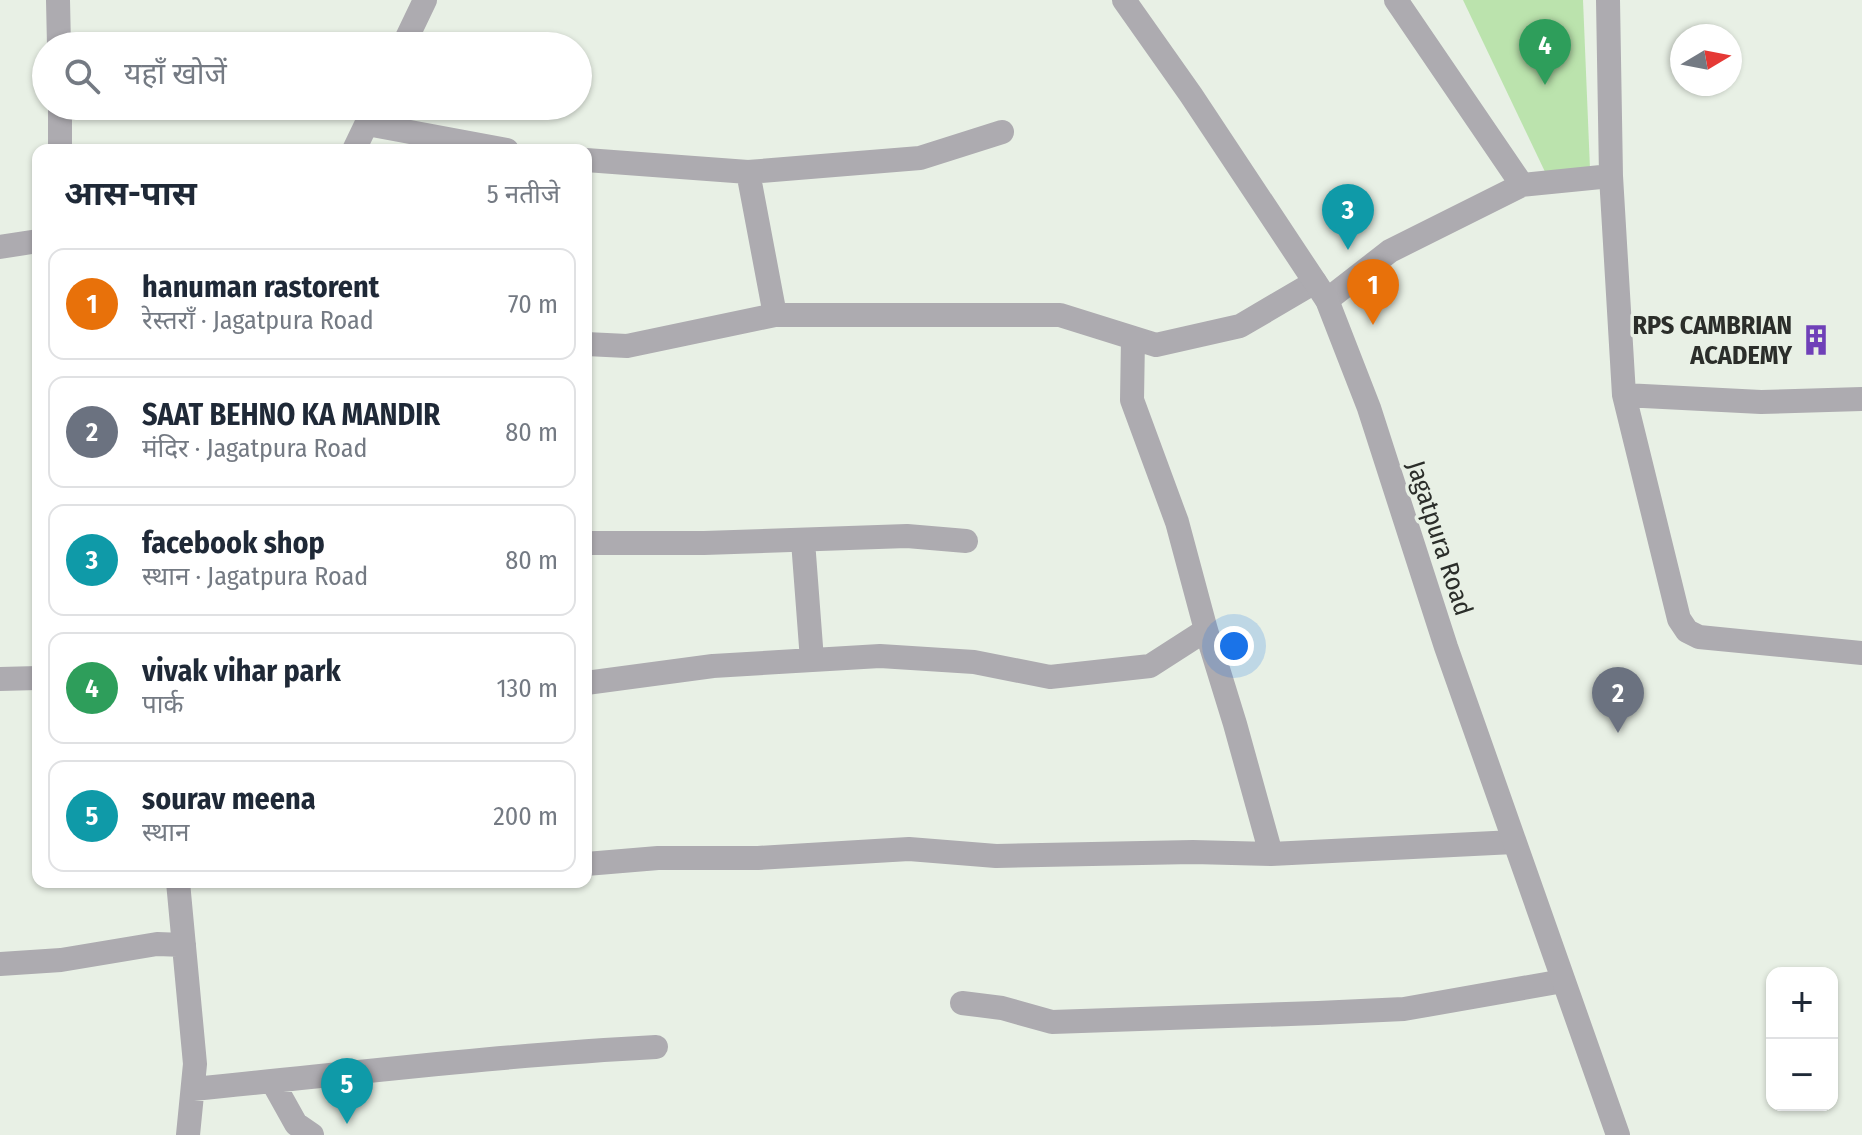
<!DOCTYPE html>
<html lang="hi">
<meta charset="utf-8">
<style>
:root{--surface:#fff;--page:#f2f2f3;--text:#1f2937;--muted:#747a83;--line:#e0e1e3;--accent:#1a73e8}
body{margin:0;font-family:"Fira Sans Condensed","Noto Sans Devanagari",sans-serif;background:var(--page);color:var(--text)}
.controls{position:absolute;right:24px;bottom:24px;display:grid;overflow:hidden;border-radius:16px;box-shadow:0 2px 6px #0004}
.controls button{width:72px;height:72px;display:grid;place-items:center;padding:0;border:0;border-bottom:2px solid var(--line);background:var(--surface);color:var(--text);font:40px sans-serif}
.compass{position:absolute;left:1670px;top:24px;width:72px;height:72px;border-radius:50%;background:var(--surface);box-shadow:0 2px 6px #0004;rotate:80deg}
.you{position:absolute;left:1234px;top:646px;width:28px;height:28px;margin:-20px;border:6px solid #fff;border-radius:50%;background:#1a73e8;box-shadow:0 0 0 12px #1a73e833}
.badge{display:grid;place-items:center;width:52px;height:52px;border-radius:50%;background:var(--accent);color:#fff;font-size:26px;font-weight:700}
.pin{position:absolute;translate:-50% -66px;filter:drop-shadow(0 2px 4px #0008)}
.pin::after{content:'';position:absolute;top:42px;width:28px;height:24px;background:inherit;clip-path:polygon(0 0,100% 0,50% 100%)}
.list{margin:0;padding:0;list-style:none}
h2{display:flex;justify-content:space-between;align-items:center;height:104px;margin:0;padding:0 32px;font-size:34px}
h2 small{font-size:26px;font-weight:400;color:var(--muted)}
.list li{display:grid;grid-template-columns:52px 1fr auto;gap:24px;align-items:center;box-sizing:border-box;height:112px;margin:0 16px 16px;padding:0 16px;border:2px solid var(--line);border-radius:16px}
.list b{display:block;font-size:30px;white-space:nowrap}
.list p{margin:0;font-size:26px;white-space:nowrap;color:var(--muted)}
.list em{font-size:26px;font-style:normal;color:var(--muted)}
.icon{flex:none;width:44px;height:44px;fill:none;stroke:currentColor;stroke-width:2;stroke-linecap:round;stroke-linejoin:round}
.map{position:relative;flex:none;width:1862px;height:1135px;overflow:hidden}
.search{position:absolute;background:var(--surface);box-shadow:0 2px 6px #0004;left:32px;top:32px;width:560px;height:88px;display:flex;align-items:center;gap:20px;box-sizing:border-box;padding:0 28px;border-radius:44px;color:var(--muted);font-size:30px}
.panel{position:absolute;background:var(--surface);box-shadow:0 2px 6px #0004;left:32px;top:144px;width:560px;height:744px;border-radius:16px}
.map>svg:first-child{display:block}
.green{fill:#bbe3ad}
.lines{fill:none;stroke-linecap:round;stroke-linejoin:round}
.minor{stroke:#adabb0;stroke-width:24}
.tertiary{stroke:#adabb0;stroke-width:24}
.labels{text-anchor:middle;stroke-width:7;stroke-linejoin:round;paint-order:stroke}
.poi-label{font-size:26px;font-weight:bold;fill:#2b2e2a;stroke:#e8f0e5;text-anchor:end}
.street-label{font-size:26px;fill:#2b2e2a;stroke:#e8f0e5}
</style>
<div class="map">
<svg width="1862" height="1135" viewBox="0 0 1862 1135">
<rect width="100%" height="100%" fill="#e8f0e5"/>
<path class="green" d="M1463,0H1583L1590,169L1547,176Z"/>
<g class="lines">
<path class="minor" d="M58,0L59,46
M1396,0L1522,185
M1608,0L1611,176L1624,395L1761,402L1862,399
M403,46L425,0
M60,106V150
M367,124L507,150
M354,150L375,106
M586,160L748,172L920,158L1002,132
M748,172L775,315
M0,247L38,241
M1327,300L1390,251L1522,185L1611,176
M1133,338L1132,400L1177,522L1206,630L1235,724L1271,854
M586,344L627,346L775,315H1060L1156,345L1240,326L1315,282
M1624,395L1679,619L1687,631L1699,637L1862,653
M803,541L812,660
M586,543H704L907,536L966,541
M0,679L38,678
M586,683L713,666L880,656L974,662L1050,677L1150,666L1206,630
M586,864L658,858H758L909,849L996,856L1193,852L1271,854L1514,842
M178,882L195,1064L188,1135
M0,964L61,960L157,944L184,945
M962,1003L1002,1008L1052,1022L1318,1013L1404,1009L1563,981
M272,1081L296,1124L312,1135
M193,1089C347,1074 501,1055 656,1047"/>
<path class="tertiary" d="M1124,0L1191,95L1327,300L1369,408L1446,647L1618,1135"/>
</g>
<defs>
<symbol id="building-bare" viewBox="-9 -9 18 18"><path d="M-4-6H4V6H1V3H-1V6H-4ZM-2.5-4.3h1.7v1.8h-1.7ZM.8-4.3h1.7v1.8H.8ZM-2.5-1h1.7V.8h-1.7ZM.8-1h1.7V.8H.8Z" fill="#6f40b8" stroke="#e8f0e5" stroke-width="2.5" paint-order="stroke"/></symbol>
</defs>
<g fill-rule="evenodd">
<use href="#building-bare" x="1794" y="318" width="44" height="44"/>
</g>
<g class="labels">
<g class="poi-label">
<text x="1792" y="334">RPS CAMBRIAN<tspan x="1792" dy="30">ACADEMY</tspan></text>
</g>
<g class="street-label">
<text transform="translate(1440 538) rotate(72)" y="9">Jagatpura Road</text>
</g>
</g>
</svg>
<div class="controls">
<button>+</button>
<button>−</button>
</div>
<svg class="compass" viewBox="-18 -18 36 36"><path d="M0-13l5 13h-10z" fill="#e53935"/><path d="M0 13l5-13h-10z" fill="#747a83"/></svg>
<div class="you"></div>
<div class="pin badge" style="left:1373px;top:325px;background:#e8710a">1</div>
<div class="pin badge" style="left:1618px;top:733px;background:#6b7280">2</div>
<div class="pin badge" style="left:1348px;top:250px;background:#0f9aa8">3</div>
<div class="pin badge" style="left:1545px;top:85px;background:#2e9e5b">4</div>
<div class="pin badge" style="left:347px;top:1124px;background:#0f9aa8">5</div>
<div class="search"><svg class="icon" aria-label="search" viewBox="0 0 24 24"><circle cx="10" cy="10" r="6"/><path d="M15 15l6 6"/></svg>यहाँ खोजें</div>
<section class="panel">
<h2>आस-पास<small>5 नतीजे</small></h2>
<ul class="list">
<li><span class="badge" style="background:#e8710a">1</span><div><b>hanuman rastorent</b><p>रेस्तराँ · Jagatpura Road</p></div><em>70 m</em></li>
<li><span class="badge" style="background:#6b7280">2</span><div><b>SAAT BEHNO KA MANDIR</b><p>मंदिर · Jagatpura Road</p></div><em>80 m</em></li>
<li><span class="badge" style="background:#0f9aa8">3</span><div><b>facebook shop</b><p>स्थान · Jagatpura Road</p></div><em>80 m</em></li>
<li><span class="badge" style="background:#2e9e5b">4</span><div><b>vivak vihar park</b><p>पार्क</p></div><em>130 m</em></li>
<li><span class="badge" style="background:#0f9aa8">5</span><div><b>sourav meena</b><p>स्थान</p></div><em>200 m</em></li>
</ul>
</section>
</div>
